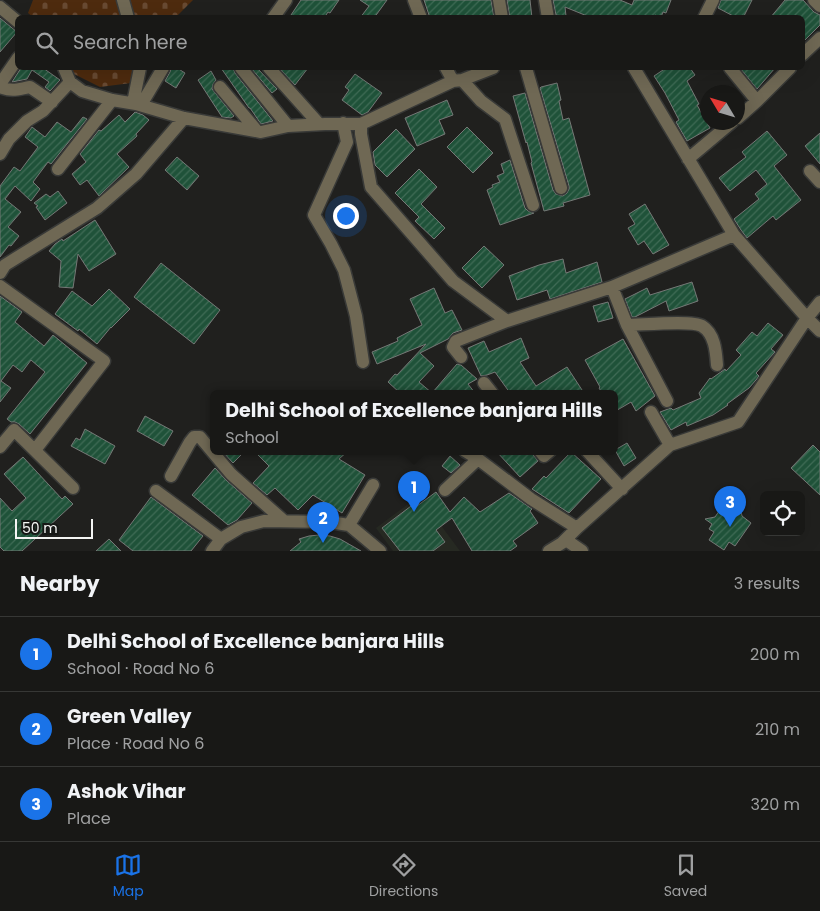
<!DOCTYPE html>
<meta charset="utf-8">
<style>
:root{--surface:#181816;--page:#21211f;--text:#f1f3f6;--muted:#9fa0a1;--line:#363735;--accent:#1a73e8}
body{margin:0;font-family:Poppins,sans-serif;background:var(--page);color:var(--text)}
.controls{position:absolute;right:15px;bottom:15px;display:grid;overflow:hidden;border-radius:8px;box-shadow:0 5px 20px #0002}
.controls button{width:45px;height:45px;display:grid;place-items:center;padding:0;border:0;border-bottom:1px solid var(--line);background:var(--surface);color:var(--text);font:25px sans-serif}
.compass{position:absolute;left:700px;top:85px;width:45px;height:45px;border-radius:50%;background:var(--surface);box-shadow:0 5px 20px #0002;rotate:308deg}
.scale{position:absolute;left:15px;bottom:12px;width:78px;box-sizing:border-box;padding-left:5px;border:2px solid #f4f5f3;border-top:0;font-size:14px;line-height:18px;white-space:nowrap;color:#f4f5f3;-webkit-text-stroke:4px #161715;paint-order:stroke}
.you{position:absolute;left:345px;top:215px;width:18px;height:18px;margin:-12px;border:4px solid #fff;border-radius:50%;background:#1a73e8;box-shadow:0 0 0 8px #1a73e833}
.badge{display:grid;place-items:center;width:32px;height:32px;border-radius:50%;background:var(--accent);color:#fff;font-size:16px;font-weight:700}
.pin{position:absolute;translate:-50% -41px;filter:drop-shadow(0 1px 2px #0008)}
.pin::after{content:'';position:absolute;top:26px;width:18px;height:15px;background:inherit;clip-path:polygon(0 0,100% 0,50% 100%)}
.popup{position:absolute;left:210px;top:390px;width:408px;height:65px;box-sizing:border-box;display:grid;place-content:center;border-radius:8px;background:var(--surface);filter:drop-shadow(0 1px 4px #0005);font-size:16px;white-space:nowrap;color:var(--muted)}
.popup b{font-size:19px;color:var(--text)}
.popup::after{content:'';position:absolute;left:50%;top:100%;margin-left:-10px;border:10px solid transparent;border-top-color:var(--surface)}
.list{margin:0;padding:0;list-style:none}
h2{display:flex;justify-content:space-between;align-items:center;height:65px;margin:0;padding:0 20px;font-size:21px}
h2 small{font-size:16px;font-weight:400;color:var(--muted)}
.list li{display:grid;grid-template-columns:32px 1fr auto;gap:15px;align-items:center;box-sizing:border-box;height:75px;padding:0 20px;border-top:1px solid var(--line)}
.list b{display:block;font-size:19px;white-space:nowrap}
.list p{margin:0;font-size:16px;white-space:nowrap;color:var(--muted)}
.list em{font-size:16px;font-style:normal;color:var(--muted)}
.icon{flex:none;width:28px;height:28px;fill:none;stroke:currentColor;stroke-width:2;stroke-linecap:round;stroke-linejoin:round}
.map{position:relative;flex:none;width:820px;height:551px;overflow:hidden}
.search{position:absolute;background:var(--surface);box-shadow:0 5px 20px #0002;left:15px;right:15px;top:15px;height:55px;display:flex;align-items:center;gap:12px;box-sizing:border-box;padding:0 18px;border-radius:8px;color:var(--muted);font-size:19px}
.sheet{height:290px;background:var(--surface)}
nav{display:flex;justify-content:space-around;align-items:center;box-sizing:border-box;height:70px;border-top:1px solid var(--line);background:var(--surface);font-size:14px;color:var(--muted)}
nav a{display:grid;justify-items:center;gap:2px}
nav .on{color:var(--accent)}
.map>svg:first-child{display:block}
.built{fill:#262922}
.cemetery{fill:url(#cemetery-stones)}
.building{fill:url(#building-hatch);stroke:#757876}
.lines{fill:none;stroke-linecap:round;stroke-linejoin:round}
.minor-casing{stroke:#393a38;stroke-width:15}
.minor{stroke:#6f6854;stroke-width:12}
</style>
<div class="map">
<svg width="820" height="551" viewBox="0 0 820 551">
<defs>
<pattern id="cemetery-stones" width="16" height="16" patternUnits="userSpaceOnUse" patternTransform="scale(1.25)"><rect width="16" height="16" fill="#4e2b0e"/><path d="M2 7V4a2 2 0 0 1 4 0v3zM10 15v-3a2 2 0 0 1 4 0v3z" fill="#684a32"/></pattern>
<pattern id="building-hatch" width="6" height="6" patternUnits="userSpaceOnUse" patternTransform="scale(1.25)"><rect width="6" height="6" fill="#1f5239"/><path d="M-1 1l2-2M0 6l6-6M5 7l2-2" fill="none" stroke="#406c56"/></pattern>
</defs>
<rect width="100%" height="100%" fill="#20201e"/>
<path class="built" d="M419,496L460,551H393L376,528Z"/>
<path class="cemetery" d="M33,0H193L176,17L34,18L28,13Z
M71,68H147L139,82L100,87L72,73Z"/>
<path class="building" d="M301,0H339L330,13L328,12L324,18H289Z
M360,0H387L374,18H360L369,6Z
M424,0H491L494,18H430Z
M507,0H530L532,18H510Z
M553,0H620L632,5L634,0H671L666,13L663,12L661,17L655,15L654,18H592L565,7L566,16L556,15Z
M721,0H752L743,18H737L718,8Z
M785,0H803L814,12L820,15V25L802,43V18H770Z
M0,18L17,32L0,52Z
M21,68H43L60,80L50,91L45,87L49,82L32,70L27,79L12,82Z
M171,68H177L185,73L176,88L165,81L170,72Z
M221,68H233L235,73L273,121L261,124L250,108H249Z
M251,68H257L277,89L272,93Z
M279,68H308L295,85Z
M666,68H690L695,75L687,81L699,104L697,105L710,128L687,141L676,122L679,120L665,93L654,76Z
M740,68H775L757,89Z
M211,71L216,80L213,84L212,89L234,116L231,118L222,117L198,80Z
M355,74L382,93L368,112L362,115L342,100L349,90L345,87Z
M557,83L561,100L559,101L563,120L569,118L590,195L563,203L564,206L544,211L531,163L532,162L527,142L526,143L513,96L525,93L553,190L556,194L563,196L567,193L569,189V186L540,88L541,87Z
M447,100L453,115L439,120L445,134L417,146L405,118Z
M135,112L143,115L149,120L136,134L137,136L117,154L129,167L99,196L87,180L80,185L72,174L86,162L80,154L99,130L101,131L119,115L125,122Z
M83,117L87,119L51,164L48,162L33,182L40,189L31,201L15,186L5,199L21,212L8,227L19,236L11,246L9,245L0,257V186L14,167L20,171L38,147L25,137L32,127L45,137L57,122L71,132Z
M467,127L493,153L473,173L447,147Z
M396,129L415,149L387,177L375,165L373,152Z
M767,131L787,155L774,166L801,200L776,220L773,216L747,238L741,230L734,219L759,199L755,194L767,184L756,170L730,191L719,178L746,157L742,152Z
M820,133V164L805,146Z
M177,157L199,176L187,190L165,170Z
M510,160L525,208L528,211L534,213L500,225L487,190L493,187L492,185L500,182L497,176L504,173L501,164Z
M419,169L437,187L421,204L445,228L434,239L415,221L419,217L395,193Z
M58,191L67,203L45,220L36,207L38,206L34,203L46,194L50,197Z
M645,204L669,245L653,254L644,241L638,245L628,228L635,224L629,214Z
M95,220L116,254L89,271L78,254L73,288L59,287L61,261L49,251L55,244L62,239L63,241Z
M484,246L504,265L482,288L462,268Z
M563,259L566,273L597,262L602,282L550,299L547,290L517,300L509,276L539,265Z
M161,263L220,310L194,344L134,297Z
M692,282L698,301L669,311L666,301L635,317H632L625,299L647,288L650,295Z
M434,288L445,313L452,310L462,330L453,333L448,339L420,353L434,366L419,382L432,393H400L388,382L395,374L397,375L426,344L377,364L372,352L398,341L397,338L422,325L410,299Z
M109,289L130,309L111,328V327L97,344L79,329L78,331L55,314L72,291L92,306Z
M0,296L22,312L15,322L44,346L53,335L87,363L30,434L19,424L15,422H11L7,419L45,372L31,360L22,372L13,365L1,381L11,388L0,402Z
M608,302L613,318L598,322L593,306Z
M768,323L783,335L771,349L775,352L756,373L759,376L756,380L749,388L727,404L728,405L713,415L687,426L686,422L671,430L660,412L671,408L673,410L701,398L699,393L710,378L711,379L725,369L726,371L741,355L736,350L752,332L757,336Z
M521,338L529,358L520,362L536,386L567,367L584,393H510L495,372L487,375L481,376L468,348L484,341L489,352Z
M623,339L655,396L636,411L631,402L614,412V393H602L599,388L600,387L585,360Z
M457,364L461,365L477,379L468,384L475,393H432Z
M145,416L173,431L164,446L137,431Z
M85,429L115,446L105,464L71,446L76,438L80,440Z
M627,443L636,458L624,466L615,450Z
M813,445L820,452V495L791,468Z
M222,451H245L233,463Z
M254,451H348L339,459L365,475L342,513L313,495L298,510L275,488L267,495L253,483L269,466Z
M401,451H424L413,462Z
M496,451H530L538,461L520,477Z
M571,452L601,479L569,513L532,489L544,476L546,478Z
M450,456L460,465L451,473L442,466Z
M23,457L62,499L65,496L73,504L22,551H4L0,547V498L12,511L26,498L4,474Z
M215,468L226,480L252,503L237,520L228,525L192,495Z
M436,492L450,512L464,497L480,512L509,493L532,509L530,511L538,523L513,541L517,546L510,551H472L452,518L436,530L445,542L433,551H400L382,528L415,503L417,506Z
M151,497L203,536L191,551H133L119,540Z
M724,504L733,510L737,509L741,511L742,516L751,523L735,546L729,542L724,550L709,540L714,532L709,529L712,524L705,519L715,517Z
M319,535L330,536L340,539L361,551H290L301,542L299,539L309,536Z
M109,539L121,551H96Z"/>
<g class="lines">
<defs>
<path id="minor" d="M123,0L128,18
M414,0L421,18
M499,0L502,18
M545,0L548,18
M814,0L820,6
M0,7L18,22
M273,18L286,0
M704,18L713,0
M802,55L820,38
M64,68L70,82L82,91L112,100L136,104L184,118L261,132L288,126L325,124H361L453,81L462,80L493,68
M241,68L288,126
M269,68L319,124
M446,68L453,81
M526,68L561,188
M634,68L734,235L807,318L820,331
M730,68L757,101
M462,80L481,101L505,119L533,205
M0,84L18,58
M0,87C13,92 18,89 30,87L52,102
M220,87L257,131
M133,103L140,68
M141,105L163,68
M738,118L757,101L790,68
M343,123L347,142L314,215L331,244L344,270L356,316L363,362
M361,124V134L371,187L453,281L507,321L456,341L453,347L461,357
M0,154L9,139L27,121L43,111L70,82
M688,159L732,122
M58,169L112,100
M810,171L820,182
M0,273L5,265L97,208L136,174L184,118
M0,286L104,361L35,450
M612,287L627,325C641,325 692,320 702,326C715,334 716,352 717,365
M507,321L612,287L734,235
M627,325L667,401
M484,383L492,393
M651,412L670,445
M0,447L14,430L73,488
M465,451L478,459
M540,451L544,456L550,451
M587,451L622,489
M171,476L190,442L194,437H200L231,474L284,521
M445,490L478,459L531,499L577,528
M156,491L221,539
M349,525L373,485
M566,540L582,551
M212,551L221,539L241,527L264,521L329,522L349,525L373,545L380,551
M549,551L562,543L577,528L670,445L738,422L807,318L820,302"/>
</defs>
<use href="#minor" class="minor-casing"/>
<use href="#minor" class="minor"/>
</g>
</svg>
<div class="controls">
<button><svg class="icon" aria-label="locate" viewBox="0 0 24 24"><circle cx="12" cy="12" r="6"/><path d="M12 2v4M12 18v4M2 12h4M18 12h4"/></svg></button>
</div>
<svg class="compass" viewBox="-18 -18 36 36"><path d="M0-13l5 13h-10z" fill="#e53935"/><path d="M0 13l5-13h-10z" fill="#9fa0a1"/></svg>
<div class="scale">50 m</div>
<div class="you"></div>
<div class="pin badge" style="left:414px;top:512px">1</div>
<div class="popup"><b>Delhi School of Excellence banjara Hills</b>School</div>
<div class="pin badge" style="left:323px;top:543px">2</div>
<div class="pin badge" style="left:730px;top:527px">3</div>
<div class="search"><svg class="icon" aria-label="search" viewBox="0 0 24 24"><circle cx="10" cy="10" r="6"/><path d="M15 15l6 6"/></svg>Search here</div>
</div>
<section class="sheet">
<h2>Nearby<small>3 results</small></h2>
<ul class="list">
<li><span class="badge">1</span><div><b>Delhi School of Excellence banjara Hills</b><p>School · Road No 6</p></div><em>200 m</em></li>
<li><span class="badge">2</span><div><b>Green Valley</b><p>Place · Road No 6</p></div><em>210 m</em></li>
<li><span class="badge">3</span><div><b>Ashok Vihar</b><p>Place</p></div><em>320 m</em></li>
</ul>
</section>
<nav>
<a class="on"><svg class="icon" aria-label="map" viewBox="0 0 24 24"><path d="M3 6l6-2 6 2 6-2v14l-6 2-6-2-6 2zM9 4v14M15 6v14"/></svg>Map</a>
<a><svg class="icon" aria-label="directions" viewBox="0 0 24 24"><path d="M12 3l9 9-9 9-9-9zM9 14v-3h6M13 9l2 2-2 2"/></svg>Directions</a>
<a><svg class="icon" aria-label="saved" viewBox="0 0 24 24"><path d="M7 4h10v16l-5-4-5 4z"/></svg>Saved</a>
</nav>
